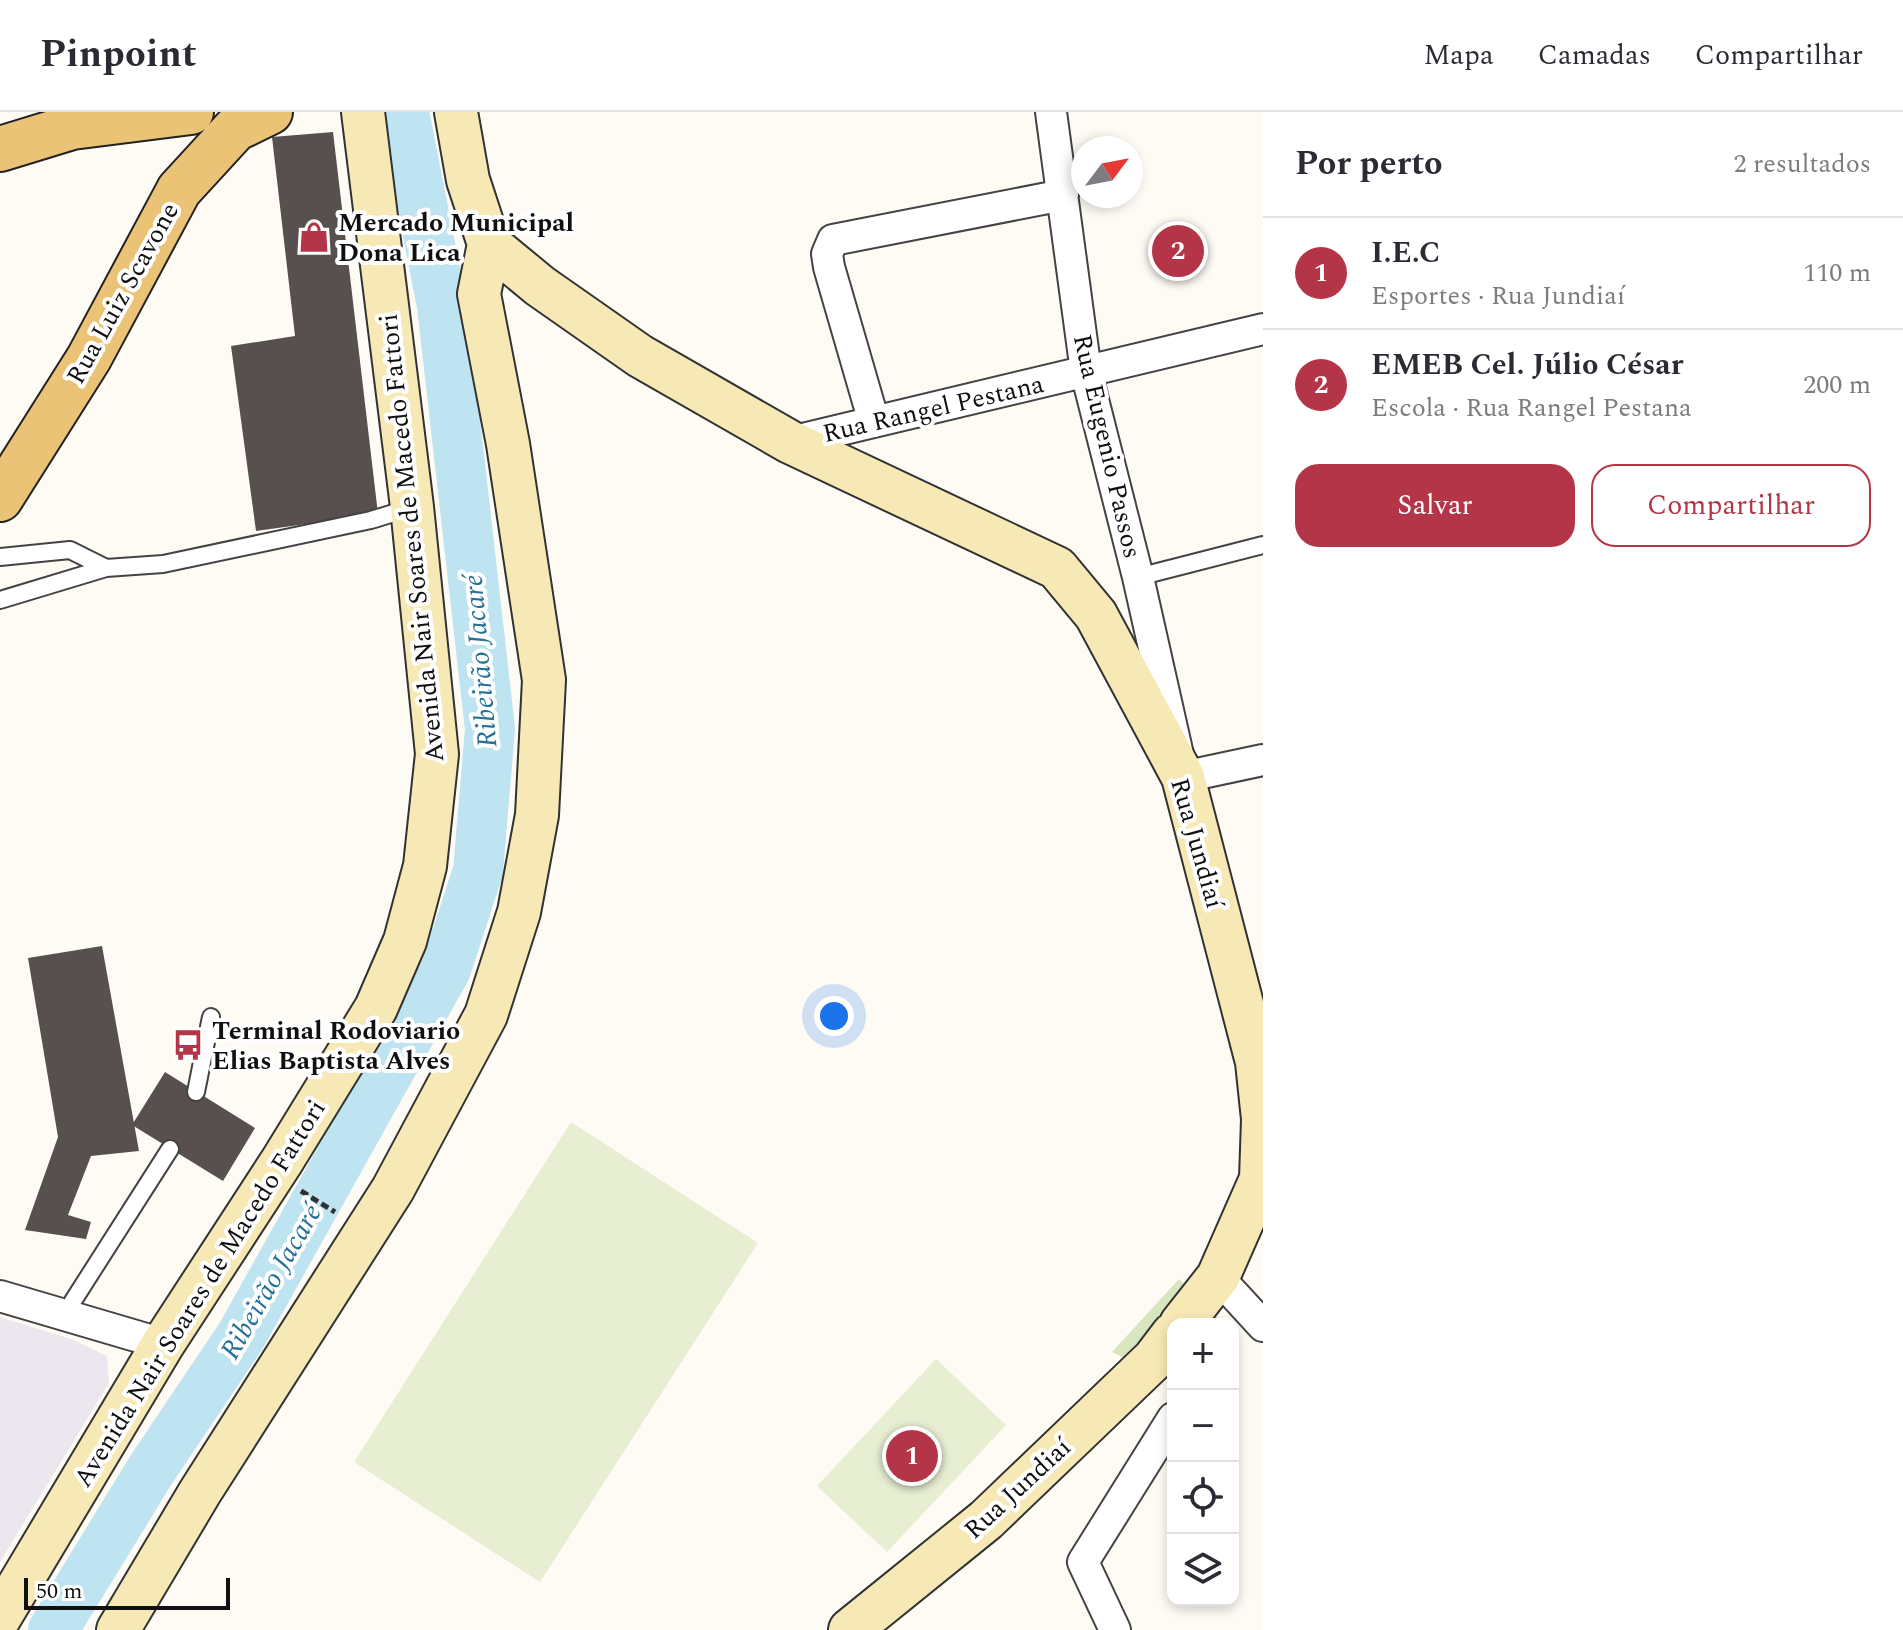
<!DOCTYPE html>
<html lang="pt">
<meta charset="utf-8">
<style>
:root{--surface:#fff;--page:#f7f7f7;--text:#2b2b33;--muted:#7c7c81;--line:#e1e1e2;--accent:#b43548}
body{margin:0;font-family:Spectral,serif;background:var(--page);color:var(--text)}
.controls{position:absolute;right:24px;bottom:24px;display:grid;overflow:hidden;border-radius:16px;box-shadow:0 4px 12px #0003}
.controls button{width:72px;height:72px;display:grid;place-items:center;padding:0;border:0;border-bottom:2px solid var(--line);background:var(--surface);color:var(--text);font:40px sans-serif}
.compass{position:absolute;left:1071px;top:24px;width:72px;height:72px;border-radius:50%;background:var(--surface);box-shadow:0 4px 12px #0003;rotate:58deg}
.scale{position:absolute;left:24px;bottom:20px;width:206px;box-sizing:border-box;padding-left:8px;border:4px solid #101010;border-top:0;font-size:22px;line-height:28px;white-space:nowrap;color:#101010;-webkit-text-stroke:6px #fff;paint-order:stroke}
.you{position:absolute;left:834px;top:904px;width:28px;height:28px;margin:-20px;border:6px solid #fff;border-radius:50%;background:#1a73e8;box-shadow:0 0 0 12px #1a73e833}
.badge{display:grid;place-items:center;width:52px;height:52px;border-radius:50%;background:var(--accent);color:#fff;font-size:26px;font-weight:700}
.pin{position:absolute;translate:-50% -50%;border:4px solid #fff;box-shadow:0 2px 8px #0006}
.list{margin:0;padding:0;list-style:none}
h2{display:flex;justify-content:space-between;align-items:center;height:104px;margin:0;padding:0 32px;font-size:34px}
h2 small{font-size:26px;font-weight:400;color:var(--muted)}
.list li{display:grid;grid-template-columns:52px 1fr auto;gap:24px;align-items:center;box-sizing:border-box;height:112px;padding:0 32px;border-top:2px solid var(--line)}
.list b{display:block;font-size:30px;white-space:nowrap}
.list p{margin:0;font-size:26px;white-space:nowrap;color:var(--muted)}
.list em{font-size:26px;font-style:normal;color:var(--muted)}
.actions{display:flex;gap:16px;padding:24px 32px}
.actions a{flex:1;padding:18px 0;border:2px solid var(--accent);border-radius:24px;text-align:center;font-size:28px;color:var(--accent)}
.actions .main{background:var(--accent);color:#fff}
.icon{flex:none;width:44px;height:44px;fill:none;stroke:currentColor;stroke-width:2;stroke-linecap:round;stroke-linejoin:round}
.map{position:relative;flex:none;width:1263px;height:1518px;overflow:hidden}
header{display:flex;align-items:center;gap:48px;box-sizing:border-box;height:112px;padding:0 40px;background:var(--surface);border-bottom:2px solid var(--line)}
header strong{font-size:38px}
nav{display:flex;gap:44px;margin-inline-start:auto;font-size:28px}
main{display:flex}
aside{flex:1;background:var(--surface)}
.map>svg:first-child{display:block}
.industrial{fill:#ece6ee}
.green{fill:#d8e6c0}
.pitch{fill:#e7eed1}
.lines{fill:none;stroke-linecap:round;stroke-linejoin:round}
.river{stroke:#bee3f1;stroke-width:50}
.building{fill:#58504e}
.lane-casing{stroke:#434343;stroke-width:20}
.street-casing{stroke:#434343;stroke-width:34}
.secondary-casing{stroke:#323232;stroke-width:46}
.primary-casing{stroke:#212121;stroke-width:48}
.path{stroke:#323232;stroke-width:5;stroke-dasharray:8 4;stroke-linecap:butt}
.lane{stroke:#fff;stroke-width:16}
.street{stroke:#fff;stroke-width:30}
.secondary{stroke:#f7e9b6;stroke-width:42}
.primary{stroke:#ebc377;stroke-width:44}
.labels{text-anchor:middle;stroke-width:8;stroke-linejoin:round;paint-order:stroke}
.poi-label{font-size:26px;font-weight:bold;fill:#101010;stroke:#fff;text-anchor:start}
.street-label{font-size:26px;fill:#101010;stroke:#fff}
.water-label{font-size:28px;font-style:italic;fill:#247197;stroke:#fff}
</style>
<header>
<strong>Pinpoint</strong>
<nav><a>Mapa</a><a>Camadas</a><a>Compartilhar</a></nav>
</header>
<main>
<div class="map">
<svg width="1263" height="1518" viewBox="0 0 1263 1518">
<rect width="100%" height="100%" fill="#fefbf5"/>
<path class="industrial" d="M0,1205L74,1228L107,1244L109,1271L0,1450Z"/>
<path class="green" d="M1179,1167L1224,1212H1173V1271L1112,1240Z"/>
<path class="pitch" d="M571,1010L758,1131L540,1470L354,1350Z
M936,1247L1006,1313L887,1440L817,1374Z"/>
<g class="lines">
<path class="river" d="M53,1518L151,1358L241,1224L446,857L478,759L490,617L442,194L404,0"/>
</g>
<path class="building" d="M333,20L378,402L256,419L231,234L295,224L272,25Z
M102,834L139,1039L91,1044L68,1103L91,1110L86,1127L25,1118L58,1025L28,846Z
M165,960L255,1016L223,1069L132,1013Z"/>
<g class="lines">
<defs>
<path id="lane" d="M0,445L70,438L106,456
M1138,465L1263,433
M0,488L106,456L163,452L371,408L410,396
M196,980L211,905
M67,1204L73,1189L170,1037"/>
<path id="street" d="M1051,0L1086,260L1138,465L1183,665L1263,648
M874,310L829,155L827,142L833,128L1063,83
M790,330L1263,217
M1218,1165L1263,1214
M0,1184L163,1232
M1115,1518L1083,1450L1173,1306"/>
<path id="secondary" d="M456,0L468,68L489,132L540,174L640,244L790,330L1057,456L1096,503L1183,665L1257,950L1263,1007L1261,1067L1218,1165L1181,1212
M0,1505L163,1232L282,1049L376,896L405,829L425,754L437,642L412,395L363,0
M118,1518L200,1380L393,1077L486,903L519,800L537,703L544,568L508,332L479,182L489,132
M850,1518L986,1408L1154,1247L1173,1222"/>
<path id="primary" d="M0,37L72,15L191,0
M0,387L89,246L179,78L235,17L270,0"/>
</defs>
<use href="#lane" class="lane-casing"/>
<use href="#street" class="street-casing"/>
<use href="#secondary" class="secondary-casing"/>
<use href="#primary" class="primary-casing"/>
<path class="path" d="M301,1079L335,1100"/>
<use href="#lane" class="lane"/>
<use href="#street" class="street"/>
<use href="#secondary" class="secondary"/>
<use href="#primary" class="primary"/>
</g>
<defs>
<symbol id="shop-bare" viewBox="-9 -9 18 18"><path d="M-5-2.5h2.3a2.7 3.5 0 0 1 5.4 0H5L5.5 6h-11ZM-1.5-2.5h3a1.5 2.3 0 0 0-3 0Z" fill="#b43548" stroke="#fff" stroke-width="2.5" paint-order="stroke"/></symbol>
<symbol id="bus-bare" viewBox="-9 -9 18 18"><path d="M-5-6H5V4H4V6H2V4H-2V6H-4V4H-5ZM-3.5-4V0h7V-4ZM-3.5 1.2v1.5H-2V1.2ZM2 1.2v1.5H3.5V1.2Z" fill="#b43548" stroke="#fff" stroke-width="2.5" paint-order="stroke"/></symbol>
</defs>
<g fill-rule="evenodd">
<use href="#shop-bare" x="292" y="103" width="44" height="44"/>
<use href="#bus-bare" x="166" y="911" width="44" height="44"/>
</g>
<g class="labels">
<g class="poi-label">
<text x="338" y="119">Mercado Municipal<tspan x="338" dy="30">Dona Lica</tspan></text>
<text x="212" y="927">Terminal Rodoviario<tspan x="212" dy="30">Elias Baptista Alves</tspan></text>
</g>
<g class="street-label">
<text transform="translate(122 181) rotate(-61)" y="9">Rua Luiz Scavone</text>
<text transform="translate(933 296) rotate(-13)" y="9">Rua Rangel Pestana</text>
<text transform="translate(1108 334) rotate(77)" y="9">Rua Eugenio Passos</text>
<text transform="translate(411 426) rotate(-96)" y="9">Avenida Nair Soares de Macedo Fattori</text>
<text transform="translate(1198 731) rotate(74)" y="9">Rua Jundiaí</text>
<text transform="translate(199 1181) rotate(-58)" y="9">Avenida Nair Soares de Macedo Fattori</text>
<text transform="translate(1017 1376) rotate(-43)" y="9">Rua Jundiaí</text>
</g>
<g class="water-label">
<text transform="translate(479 549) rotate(-95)" y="10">Ribeirão Jacaré</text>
<text transform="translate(270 1169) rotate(-60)" y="10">Ribeirão Jacaré</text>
</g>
</g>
</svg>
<div class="controls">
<button>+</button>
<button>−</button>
<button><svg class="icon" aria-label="locate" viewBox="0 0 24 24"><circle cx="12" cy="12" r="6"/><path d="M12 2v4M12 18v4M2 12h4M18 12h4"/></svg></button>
<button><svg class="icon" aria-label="layers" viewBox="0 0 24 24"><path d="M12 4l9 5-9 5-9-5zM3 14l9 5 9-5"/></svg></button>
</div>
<svg class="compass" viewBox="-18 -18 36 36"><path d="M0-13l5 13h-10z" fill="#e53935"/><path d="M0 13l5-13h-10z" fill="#7c7c81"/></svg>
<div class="scale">50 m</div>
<div class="you"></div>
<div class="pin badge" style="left:912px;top:1344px">1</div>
<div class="pin badge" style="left:1178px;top:139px">2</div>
</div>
<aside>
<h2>Por perto<small>2 resultados</small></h2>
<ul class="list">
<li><span class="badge">1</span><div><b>I.E.C</b><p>Esportes · Rua Jundiaí</p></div><em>110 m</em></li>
<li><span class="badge">2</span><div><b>EMEB Cel. Júlio César</b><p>Escola · Rua Rangel Pestana</p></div><em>200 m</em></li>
</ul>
<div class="actions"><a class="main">Salvar</a><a>Compartilhar</a></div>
</aside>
</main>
